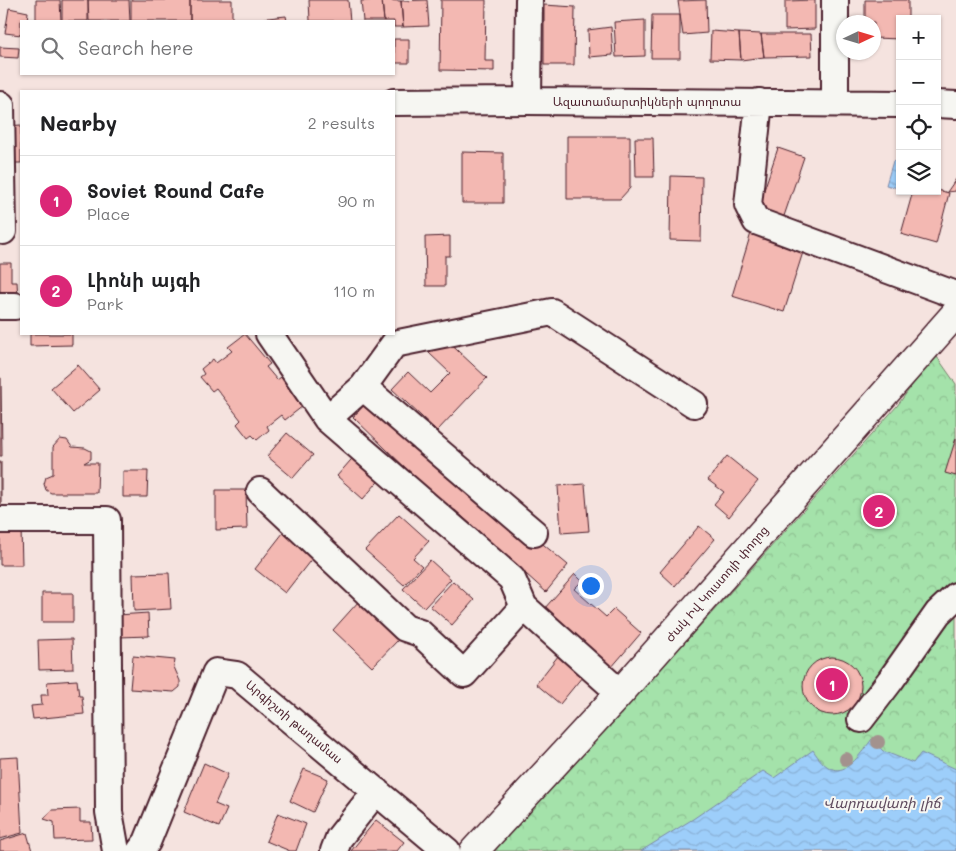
<!DOCTYPE html>
<meta charset="utf-8">
<style>
:root{--surface:#fff;--page:#f2f2f2;--text:#202124;--muted:#757577;--line:#e0e0e0;--accent:#db2777}
body{margin:0;font-family:Mali,"Noto Sans Armenian",sans-serif;background:var(--page);color:var(--text)}
.controls{position:absolute;right:15px;top:15px;display:grid;overflow:hidden;border-radius:0px;box-shadow:0 1px 4px #0004}
.controls button{width:45px;height:45px;display:grid;place-items:center;padding:0;border:0;border-bottom:1px solid var(--line);background:var(--surface);color:var(--text);font:25px sans-serif}
.compass{position:absolute;left:836px;top:15px;width:45px;height:45px;border-radius:50%;background:var(--surface);box-shadow:0 1px 4px #0004;rotate:86deg}
.you{position:absolute;left:590px;top:585px;width:18px;height:18px;margin:-12px;border:4px solid #fff;border-radius:50%;background:#1a73e8;box-shadow:0 0 0 8px #1a73e833}
.badge{display:grid;place-items:center;width:32px;height:32px;border-radius:50%;background:var(--accent);color:#fff;font-size:16px;font-weight:700}
.pin{position:absolute;translate:-50% -50%;border:2px solid #fff;box-shadow:0 1px 5px #0006}
.list{margin:0;padding:0;list-style:none}
h2{display:flex;justify-content:space-between;align-items:center;height:65px;margin:0;padding:0 20px;font-size:21px}
h2 small{font-size:16px;font-weight:400;color:var(--muted)}
.list li{display:grid;grid-template-columns:32px 1fr auto;gap:15px;align-items:center;box-sizing:border-box;height:90px;padding:0 20px;border-top:1px solid var(--line)}
.list b{display:block;font-size:19px;white-space:nowrap}
.list p{margin:0;font-size:16px;white-space:nowrap;color:var(--muted)}
.list em{font-size:16px;font-style:normal;color:var(--muted)}
.icon{flex:none;width:28px;height:28px;fill:none;stroke:currentColor;stroke-width:2;stroke-linecap:round;stroke-linejoin:round}
.map{position:relative;flex:none;width:956px;height:851px;overflow:hidden}
.search{position:absolute;background:var(--surface);box-shadow:0 1px 4px #0004;left:20px;top:20px;width:375px;height:55px;display:flex;align-items:center;gap:12px;box-sizing:border-box;padding:0 18px;border-radius:0px;color:var(--muted);font-size:19px}
.panel{position:absolute;background:var(--surface);box-shadow:0 1px 4px #0004;left:20px;top:90px;width:375px;height:245px;border-radius:0px}
.map>svg:first-child{display:block}
.park{fill:url(#park-crowns);stroke:#77806a}
.water{fill:url(#water-waves);stroke:#7c88a7}
.building{fill:#f3b8b2;stroke:#4a1f2b}
.lines{fill:none;stroke-linecap:round;stroke-linejoin:round}
.minor-casing{stroke:#4a1f2b;stroke-width:30}
.major-casing{stroke:#4a1f2b;stroke-width:31}
.minor{stroke:#f6f6f2;stroke-width:26}
.major{stroke:#f6f6f2;stroke-width:28}
.tree{fill:#a3928e}
.labels{text-anchor:middle;stroke-width:4;stroke-linejoin:round;paint-order:stroke}
.street-label{font-size:12px;fill:#4a1f2b;stroke:#f6f6f2}
.water-label{font-size:14px;font-style:italic;fill:#5f4b5f;stroke:#f6f6f2}
</style>
<div class="map">
<svg width="956" height="851" viewBox="0 0 956 851">
<defs>
<pattern id="park-crowns" width="20" height="18" patternUnits="userSpaceOnUse" patternTransform="scale(1.25)"><rect width="20" height="18" fill="#a4e2aa"/><path d="M2 6a3 3 0 1 1 6 0M12 15a3 3 0 1 1 6 0" fill="none" stroke="#8fc192"/></pattern>
<pattern id="water-waves" width="16" height="10" patternUnits="userSpaceOnUse" patternTransform="scale(1.25)"><rect width="16" height="10" fill="#9dcefa"/><path d="M0 5q4-4 8 0t8 0" fill="none" stroke="#89b0d6"/></pattern>
</defs>
<rect width="100%" height="100%" fill="#f5e3df"/>
<filter id="ink" filterUnits="userSpaceOnUse"><feTurbulence type="fractalNoise" baseFrequency=".02" numOctaves="2"/><feDisplacementMap in="SourceGraphic" scale="10" xChannelSelector="R" yChannelSelector="G"/><feConvolveMatrix kernelMatrix="1 2 1 2 8 2 1 2 1" color-interpolation-filters="sRGB"/></filter>
<g filter="url(#ink)">
<path class="park" d="M935,354L956,384V851H491L709,616L897,406Z"/>
<path class="water" d="M893,161L900,163L898,188L886,185Z
M872,739L883,751L913,763L921,753L956,769V851H641L693,819L763,771L774,778L813,750C837,788 853,764 872,739Z"/>
<path class="building" d="M36,0H60L61,21H36Z
M62,0H88V21H62Z
M88,0H129L130,21H89Z
M131,0H190V21H131Z
M190,0H232V21H190Z
M309,0H348L350,21H310Z
M382,0L401,1L403,27H394V21H384Z
M382,0L384,21H363L361,1Z
M427,0L429,26L403,27L401,1Z
M441,0H486L485,61H494V71L440,70Z
M706,0L707,33L683,35L678,1Z
M815,0V29L785,30V1Z
M865,0H908V19H900V39L874,38V22H865Z
M544,5L575,7L574,65H544Z
M9,8L28,12L27,21H21V35L5,33Z
M652,15H680V58H651Z
M286,16L287,21H260L259,19Z
M645,20V56L616,57L614,22Z
M611,27L613,55L589,57L588,30Z
M711,31L739,33L741,60L710,59Z
M739,33L761,34L764,57L741,60Z
M761,34H811L812,56L764,57Z
M394,39H409V63H394Z
M0,47L19,48L18,58L0,57Z
M21,125V163H8L7,126Z
M567,136H630V188L620,199H567Z
M635,138H653L654,177H636Z
M778,148L804,157L782,222L756,214Z
M462,152L503,153V203H462Z
M671,176L702,177L701,241L670,240Z
M956,179V191L947,192Z
M937,190L949,193L936,244L901,234L913,191Z
M751,233L804,249L784,312L732,296Z
M450,236V256H445V286H426L425,237Z
M0,263H11V282H17L18,298H0Z
M30,334H72V345L30,346Z
M245,334L270,364L266,367L277,380L281,377L303,406L285,420L281,415L267,426L269,430L257,440L252,435L248,438L237,424L241,420L216,388L212,391L200,377L204,374L201,369L213,359L216,363L232,351L228,347Z
M444,338L487,378L437,431L392,389L408,372L430,393L450,373L429,353Z
M78,365L100,390L73,413L51,388Z
M0,378H1L2,456H0Z
M367,402L430,450L568,565L546,592L455,510L451,512L353,417Z
M287,433L313,455L293,478L267,456Z
M956,438V476L945,473Z
M60,439L67,440L72,447L85,448L91,451V459L84,463H98L97,493H51L46,490L44,484L46,477L53,474V447Z
M357,453L383,476L363,499L337,476Z
M727,456L758,481L729,517L714,504L724,492L708,480Z
M0,462H1V508H0Z
M123,471H148L147,497H123Z
M585,484L589,531L561,533L558,486Z
M216,490H246L247,529L216,530Z
M399,514L429,541L413,558L422,566L404,585L365,550Z
M699,526L715,539L675,586L660,572Z
M0,529H21L22,565H0Z
M283,533L313,557L285,593L255,569Z
M430,560L451,579L424,608L403,589Z
M169,573L171,609L134,611L133,574Z
M575,574L582,581L574,589L606,617L614,609L641,633L611,668L544,609Z
M453,581L474,600L452,625L430,606Z
M42,593H73V622H42Z
M359,601L399,639L372,667L333,630Z
M148,613L149,636L119,637L118,615Z
M72,639L73,669L39,670L38,640Z
M562,651L587,671L560,704L536,684Z
M133,656L175,660L174,667L180,681V687L174,692L130,689Z
M803 686a29 29 0 1 1 58 0a29 29 0 1 1-58 0Z
M77,680L79,696H82L84,714L33,719L31,706L42,705L41,695H48L47,682Z
M18,757L22,833L0,839V758Z
M204,763L228,774L215,804L227,809L219,827L184,812Z
M304,769L328,779L313,812L290,801Z
M80,809V822H91L92,839L55,840L54,822L44,819L52,810Z
M278,813L306,824L296,851H290L266,841Z
M376,820L404,842L397,851H351Z
M27,833L32,851H0V841Z"/>
<g class="lines">
<defs>
<path id="minor" d="M528,101L529,0
M394,102L528,101L900,104
M759,102L748,205L756,221L956,295
M835,102V0
M937,104L956,105
M1,105L3,231
M0,306H15
M269,334L327,419
M363,387L534,533
M260,491L405,628L420,633L464,674L524,607
M0,520H107L109,812L116,851
M620,693L524,607L512,579L327,419L363,387L394,344L552,312L694,404
M861,719L890,681L938,613L956,596
M140,851L147,842L216,672L237,675L447,851
M334,851L339,838L376,791"/>
<path id="major" d="M474,851L620,693L956,313"/>
</defs>
<use href="#minor" class="minor-casing"/>
<use href="#major" class="major-casing"/>
<use href="#minor" class="minor"/>
<use href="#major" class="major"/>
</g>
<g class="tree">
<circle cx="878" cy="742" r="7"/>
<circle cx="846" cy="759" r="7"/>
</g>
</g>
<g class="labels">
<g class="street-label">
<text x="647" y="106">Ազատամարտիկների պողոտա</text>
<text transform="translate(717 584) rotate(-49)" y="4">Ժակ Իվ Կուստոյի փողոց</text>
<text transform="translate(294 722) rotate(40)" y="4">Արգիշտի թաղամաս</text>
</g>
<g class="water-label">
<text x="882" y="808">Վարդավառի լիճ</text>
</g>
</g>
</svg>
<div class="controls">
<button>+</button>
<button>−</button>
<button><svg class="icon" aria-label="locate" viewBox="0 0 24 24"><circle cx="12" cy="12" r="6"/><path d="M12 2v4M12 18v4M2 12h4M18 12h4"/></svg></button>
<button><svg class="icon" aria-label="layers" viewBox="0 0 24 24"><path d="M12 4l9 5-9 5-9-5zM3 14l9 5 9-5"/></svg></button>
</div>
<svg class="compass" viewBox="-18 -18 36 36"><path d="M0-13l5 13h-10z" fill="#e53935"/><path d="M0 13l5-13h-10z" fill="#757577"/></svg>
<div class="you"></div>
<div class="pin badge" style="left:832px;top:684px">1</div>
<div class="pin badge" style="left:879px;top:511px">2</div>
<div class="search"><svg class="icon" aria-label="search" viewBox="0 0 24 24"><circle cx="10" cy="10" r="6"/><path d="M15 15l6 6"/></svg>Search here</div>
<section class="panel">
<h2>Nearby<small>2 results</small></h2>
<ul class="list">
<li><span class="badge">1</span><div><b>Soviet Round Cafe</b><p>Place</p></div><em>90 m</em></li>
<li><span class="badge">2</span><div><b>Լիոնի այգի</b><p>Park</p></div><em>110 m</em></li>
</ul>
</section>
</div>
